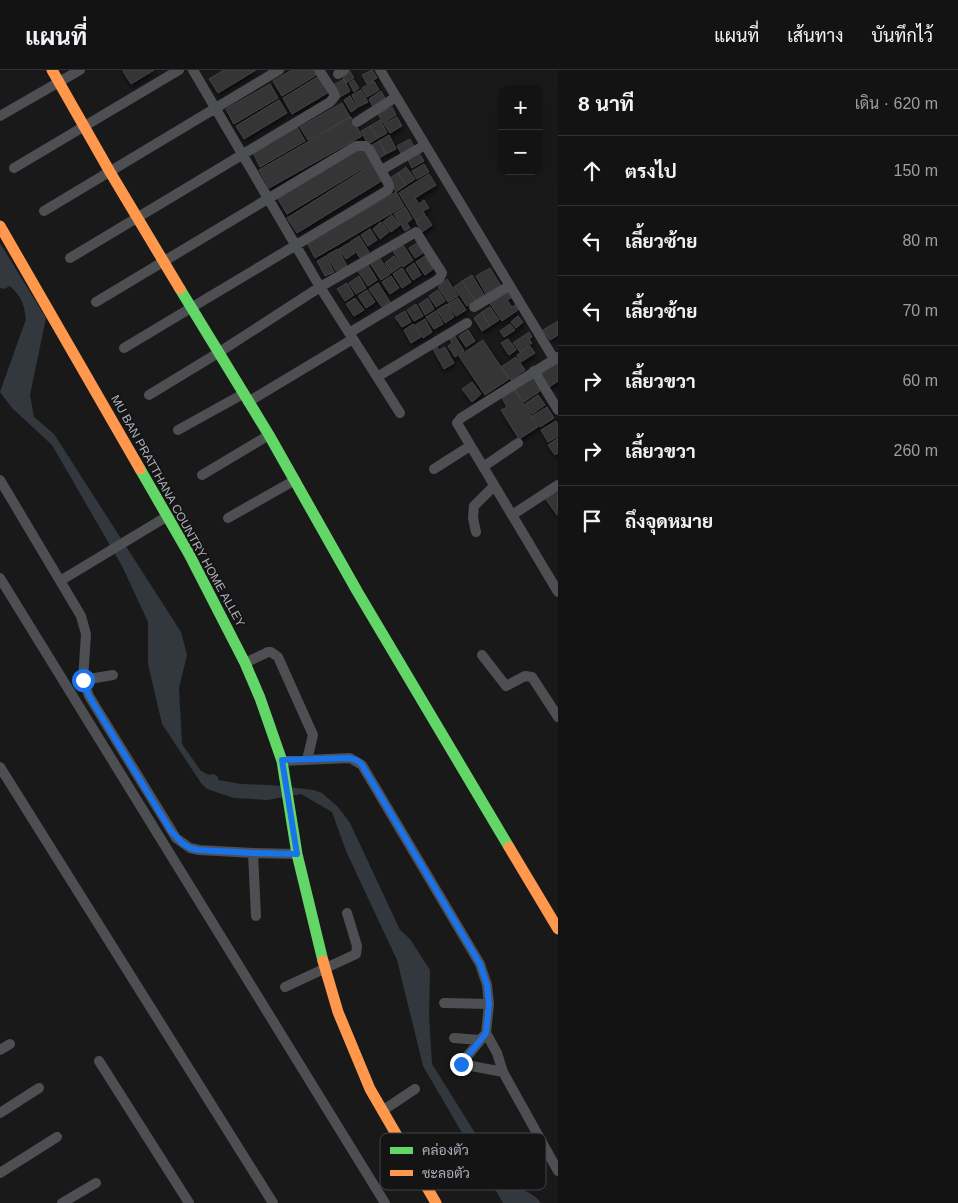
<!DOCTYPE html>
<html lang="th">
<meta charset="utf-8">
<style>
:root{--surface:#131314;--page:#202022;--text:#f1f3f6;--muted:#9d9ea0;--line:#323234}
body{margin:0;font-family:Helvetica,Sarabun,sans-serif;background:var(--page);color:var(--text)}
.controls{position:absolute;right:15px;top:15px;display:grid;overflow:hidden;border-radius:10px;box-shadow:0 5px 20px #0002}
.controls button{width:45px;height:45px;display:grid;place-items:center;padding:0;border:0;border-bottom:1px solid var(--line);background:var(--surface);color:var(--text);font:25px sans-serif}
.stop{position:absolute;width:15px;height:15px;margin:-11px;border:4px solid #1a73e8;border-radius:50%;background:#fff}
.stop.end{background:#1a73e8;border-color:#fff;box-shadow:0 1px 5px #0008}
.list{margin:0;padding:0;list-style:none}
h2{display:flex;justify-content:space-between;align-items:center;height:65px;margin:0;padding:0 20px;font-size:21px}
h2 small{font-size:16px;font-weight:400;color:var(--muted)}
.list li{display:grid;grid-template-columns:32px 1fr auto;gap:15px;align-items:center;box-sizing:border-box;height:70px;padding:0 20px;border-top:1px solid var(--line)}
.list b{display:block;font-size:19px;white-space:nowrap}
.list em{font-size:16px;font-style:normal;color:var(--muted)}
.icon{flex:none;width:28px;height:28px;fill:none;stroke:currentColor;stroke-width:2;stroke-linecap:round;stroke-linejoin:round}
.map{position:relative;flex:none;width:558px;height:1133px;overflow:hidden}
header{display:flex;align-items:center;gap:30px;box-sizing:border-box;height:70px;padding:0 25px;background:var(--surface);border-bottom:1px solid var(--line)}
header strong{font-size:24px}
nav{display:flex;gap:28px;margin-inline-start:auto;font-size:18px}
main{display:flex}
aside{flex:1;background:var(--surface)}
.map>svg:first-child{display:block}
.water{fill:#32383e}
.building{fill:#343435;stroke:#424346;filter:url(#shadow)}
.lines{fill:none;stroke-linecap:round;stroke-linejoin:round}
.street{stroke:#4e4f52;stroke-width:10}
.fast{stroke:#63d668;stroke-width:11}
.slow{stroke:#ff974d;stroke-width:11}
.route{stroke:#1a73e8;stroke-width:6}
.labels{text-anchor:middle;stroke-width:4;stroke-linejoin:round;paint-order:stroke}
.street-label{font-size:12px;fill:#acb0b9;stroke:#141415}
.key{fill:#141415;stroke:#424346;stroke-width:1}
.key-label{font-size:14px;fill:#acb0b9}
</style>
<header>
<strong>แผนที่</strong>
<nav><a>แผนที่</a><a>เส้นทาง</a><a>บันทึกไว้</a></nav>
</header>
<main>
<div class="map">
<svg width="558" height="1133" viewBox="0 0 558 1133">
<defs>
<filter id="shadow"><feDropShadow dx="1.5" dy="3" stdDeviation="2.5" flood-color="#0009"/></filter>
</defs>
<rect width="100%" height="100%" fill="#19191a"/>
<path class="water" d="M0,173L46,248L30,325L34,347L54,364L181,562L187,585L179,618L182,674L201,701L209,705L214,704L218,707V710L241,714L270,715L314,720L322,723L338,737L350,753L400,860L410,869L430,900L429,946L432,994L505,1111C517,1118 534,1122 541,1133H503L423,996L397,890L346,781L332,742L301,724L267,730L234,728L207,719L201,713L162,654L148,594V552L122,496L52,375L12,338L0,322L26,249C24,233 21,226 10,216L4,219L0,218Z"/>
<path class="building" d="M125,0H154L131,14L123,1Z
M224,0H256L218,23L209,9Z
M292,0H316L318,4L282,26L273,11Z
M349,0L354,8L346,13L341,4Z
M372,0L377,8L367,14L362,5Z
M319,6L329,22L292,44L283,28Z
M344,9L350,21L340,27L333,15Z
M354,10L359,18L354,22L349,13Z
M374,11L379,20L367,27L362,18Z
M270,14L278,28L234,54L226,39Z
M361,20L368,32L358,37L352,25Z
M381,21L386,30L373,37L369,29Z
M350,26L357,38L351,42L344,30Z
M279,30L287,43L244,69L236,56Z
M342,33L350,47L308,70L300,57Z
M392,37L396,45L383,53L378,44Z
M351,47L362,66L269,118L259,100Z
M397,47L402,56L390,63L384,54Z
M380,50L387,63L378,68L370,56Z
M370,56L378,68L368,74L361,61Z
M297,57L305,71L260,97L253,83Z
M389,65L396,79L386,84L379,71Z
M410,69L414,77L402,85L397,76Z
M379,71L386,84L376,90L369,77Z
M363,78L372,93L287,144L278,129Z
M419,83L424,91L412,98L408,90Z
M373,94L383,110L297,163L287,148Z
M424,94L429,102L417,109L412,101Z
M406,97L415,109L406,115L398,103Z
M398,103L406,115L396,122L388,109Z
M429,104L436,115L415,128L419,134L424,130L429,138L423,141L425,145L416,151L399,123Z
M396,122L404,136L315,188L307,173Z
M405,137L412,149L407,153L410,158L405,161L394,144Z
M392,145L400,155L391,162L383,152Z
M426,146L432,155L422,162L416,152Z
M381,152L389,162L380,169L373,159Z
M370,159L377,170L368,176L361,165Z
M359,166L369,182L360,188L350,172Z
M349,173L355,183L346,189L339,179Z
M417,173L423,183L415,188L409,178Z
M403,175L413,190L403,197L393,181Z
M338,179L347,196L336,201L327,185Z
M326,186L334,202L325,206L317,191Z
M394,186L401,196L391,203L385,193Z
M425,186L433,199L425,205L416,192Z
M379,187L390,204L381,210L370,193Z
M414,193L421,205L413,210L406,199Z
M368,195L377,210L368,216L358,201Z
M402,198L411,212L402,218L393,204Z
M490,198L501,216L486,224L476,206Z
M472,205L484,225L475,230L462,211Z
M359,206L366,218L356,224L349,213Z
M391,206L399,218L390,224L382,212Z
M447,209L458,226L448,232L438,217Z
M462,211L475,230L467,236L454,217Z
M347,213L354,225L345,231L337,219Z
M378,213L390,232L382,237L369,219Z
M367,220L375,232L366,238L358,226Z
M438,220L445,231L436,237L429,226Z
M506,221L511,228L507,230L512,237L515,235L518,240L502,251L489,232Z
M355,228L364,240L354,246L346,234Z
M428,228L434,239L425,245L419,234Z
M458,228L466,240L456,246L448,234Z
M416,234L423,246L414,251L407,240Z
M447,234L454,247L445,253L437,240Z
M490,237L499,250L490,256L482,242Z
M405,241L411,252L402,257L395,247Z
M436,241L443,254L434,259L426,247Z
M482,242L490,256L482,261L474,248Z
M518,246L523,252L516,258L511,252Z
M425,249L432,262L423,268L415,255Z
M558,251V265L550,270L543,260Z
M413,254L421,267L411,273L404,260Z
M510,254L515,260L504,267L500,261Z
M468,260L475,271L466,277L459,266Z
M529,262L532,267L529,269L532,273L520,282L513,273Z
M454,265L464,281L455,287L448,276L452,273L449,268Z
M508,269L516,280L509,285L501,273Z
M483,270L509,309L485,325L459,286Z
M436,275L439,280L445,277L454,293L444,299L432,277Z
M530,276L535,283L521,292L517,285Z
M516,287L525,300L511,310L501,297Z
M558,293V311L549,317L541,304Z
M531,308L540,321L524,332L515,319Z
M472,312L481,324L472,332L462,319Z
M515,320L538,357L519,369L501,340L507,337L502,328Z
M538,325L545,335L532,344L525,334Z
M547,337L554,348L540,357L532,346Z
M556,351L558,355V366L548,372L541,360Z
M558,368V383L555,385L548,375Z
M556,420L558,424L557,445L545,428Z"/>
<g class="lines">
<path class="street" d="M193,0L320,217L400,343
M380,0L554,289
M338,4L344,0
M0,46L80,0
M357,52L396,27
M14,98L179,0
M385,98L425,75
M44,141L279,0
M70,188L330,32L335,26L334,23L319,0
M96,232L356,76H365L369,79L388,113L389,117L388,120L124,278
M474,237L509,216
M558,287L461,348L457,353L558,522
M534,301L558,340
M377,307L467,253
M149,325L218,283L320,217L416,162L442,203L439,209L349,263
M248,332L353,269
M178,360L243,324
M483,397L518,373
M434,399L470,376
M202,405L269,365
M0,410L81,546L86,564L83,610L89,626L176,768L190,778L199,780L253,783L297,784
M512,445L558,415
M228,448L295,410
M476,462L473,448L474,436L494,416
M0,508L385,1133
M60,511L166,447
M482,585L506,616L525,606L532,607L558,647
M245,593L268,582H271L278,587L313,665L307,690
M83,610L113,605
M282,691L350,688L362,695L480,894L487,915L489,934L486,963L461,994L503,1002
M0,697L273,1133
M253,783L256,846
M285,917L356,884L357,876L347,843
M444,933L489,934
M486,963L497,983L503,1002L558,1101
M454,968L480,970
M0,980L10,974
M99,991L189,1133
M382,1041L415,1019
M0,1043L39,1018
M0,1103L57,1067
M62,1133L96,1113"/>
<path class="fast" d="M180,219L269,365L357,521L509,777
M140,399L189,484L245,593L260,628L282,691L297,784L323,891"/>
<path class="slow" d="M52,0L110,102L180,219
M0,156L140,399
M509,777L558,859
M323,891L338,942L370,1019L436,1133"/>
</g>
<g class="lines">
<path class="route" d="M83,610L89,626L171,761L182,773L190,778L199,780L253,783L297,784L282,690L350,688L358,691L362,695L480,894L487,915L489,934L486,963L461,994"/>
</g>
<g class="labels">
<g class="street-label">
<text transform="translate(178 441) rotate(61)" y="4">MU BAN PRATTHANA COUNTRY HOME ALLEY</text>
</g>
</g>
<rect x="380" y="1063" width="166" height="57" rx="8" class="key"/>
<rect x="390" y="1077" width="23" height="7" fill="#63d668"/>
<rect x="390" y="1100" width="23" height="6" fill="#ff974d"/>
<g class="key-label">
<text x="422" y="1085">คล่องตัว</text>
<text x="422" y="1108">ชะลอตัว</text>
</g>
</svg>
<div class="controls">
<button>+</button>
<button>−</button>
</div>
<div class="stop" style="left:83px;top:610px"></div>
<div class="stop end" style="left:461px;top:994px"></div>
</div>
<aside>
<h2>8 นาที<small>เดิน · 620 m</small></h2>
<ul class="list">
<li><svg class="icon" aria-label="ahead" viewBox="0 0 24 24"><path d="M12 20V5M6 11l6-6 6 6"/></svg><div><b>ตรงไป</b></div><em>150 m</em></li>
<li><svg class="icon" aria-label="left" viewBox="0 0 24 24"><path d="M17 20v-9H6M10 6l-5 5 5 5"/></svg><div><b>เลี้ยวซ้าย</b></div><em>80 m</em></li>
<li><svg class="icon" aria-label="left" viewBox="0 0 24 24"><path d="M17 20v-9H6M10 6l-5 5 5 5"/></svg><div><b>เลี้ยวซ้าย</b></div><em>70 m</em></li>
<li><svg class="icon" aria-label="right" viewBox="0 0 24 24"><path d="M7 20v-9h11M14 6l5 5-5 5"/></svg><div><b>เลี้ยวขวา</b></div><em>60 m</em></li>
<li><svg class="icon" aria-label="right" viewBox="0 0 24 24"><path d="M7 20v-9h11M14 6l5 5-5 5"/></svg><div><b>เลี้ยวขวา</b></div><em>260 m</em></li>
<li><svg class="icon" aria-label="arrive" viewBox="0 0 24 24"><path d="M6 21V4h12l-3 4 3 4H6"/></svg><div><b>ถึงจุดหมาย</b></div></li>
</ul>
</aside>
</main>
